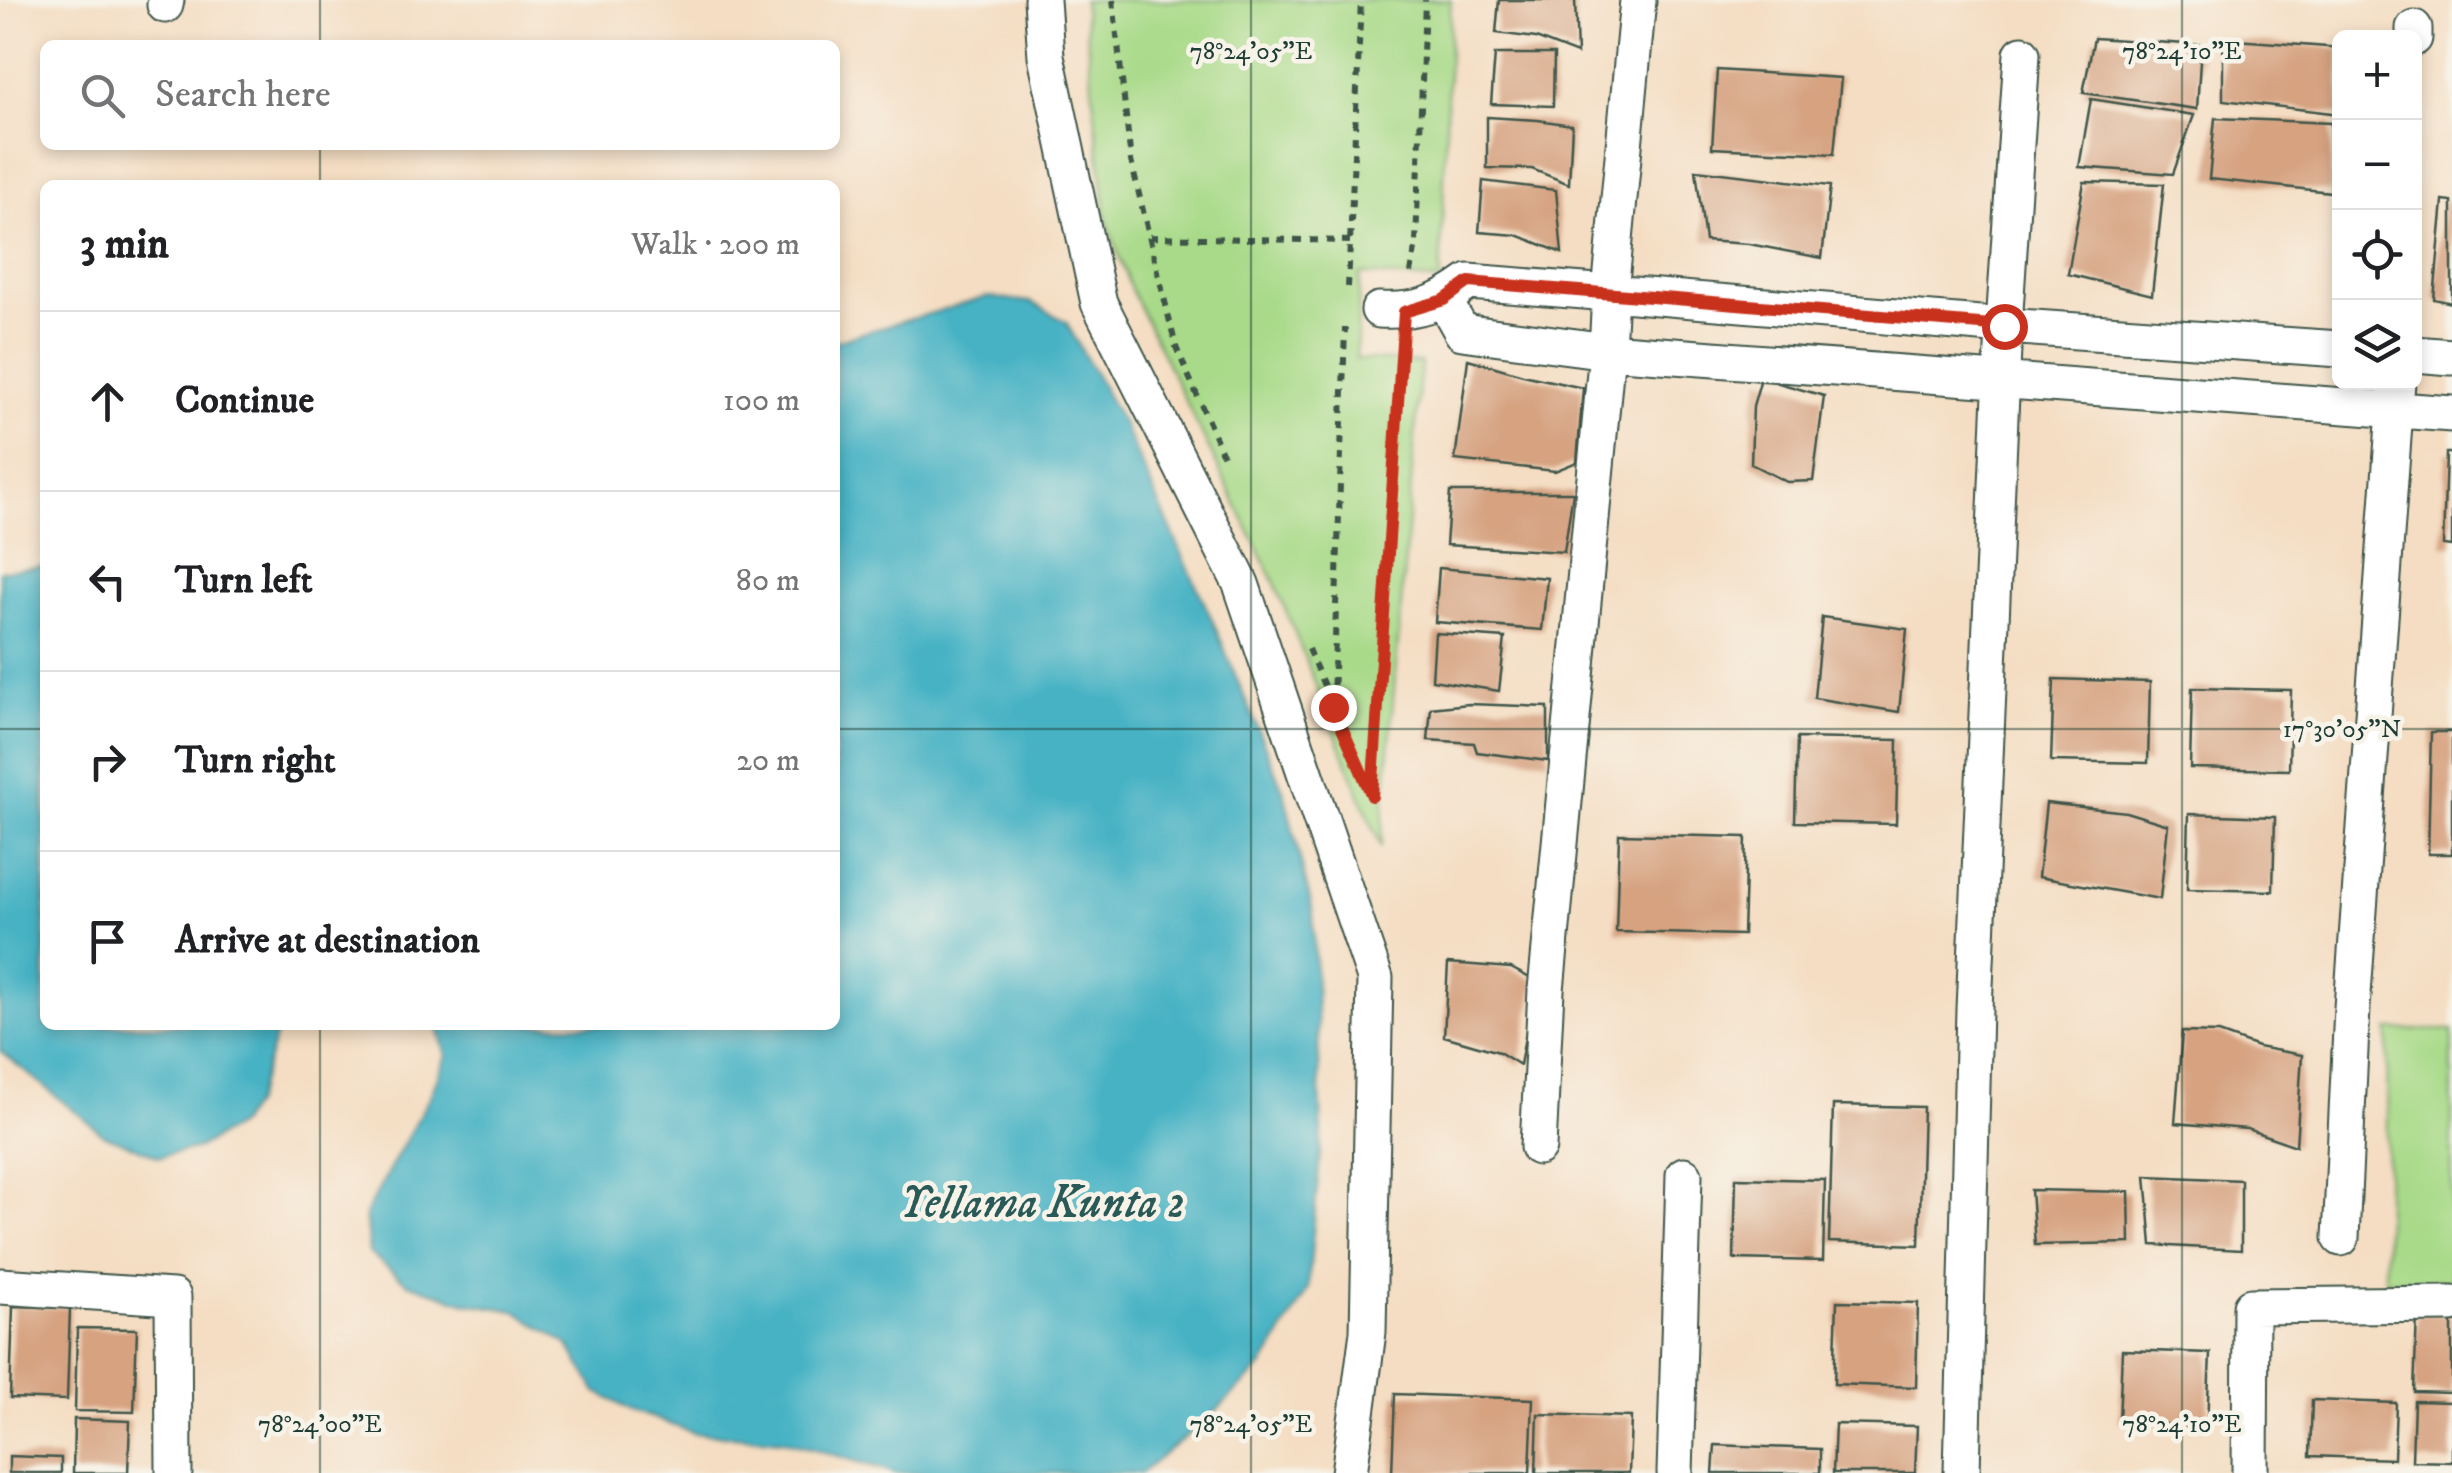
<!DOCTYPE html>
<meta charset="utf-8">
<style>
:root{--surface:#fff;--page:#f6f6f6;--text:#202124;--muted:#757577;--line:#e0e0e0}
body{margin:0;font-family:"IM FELL DW Pica",serif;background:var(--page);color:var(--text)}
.controls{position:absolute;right:30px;top:30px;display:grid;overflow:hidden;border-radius:15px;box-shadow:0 5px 15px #0003}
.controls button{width:90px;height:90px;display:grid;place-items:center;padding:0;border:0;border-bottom:2px solid var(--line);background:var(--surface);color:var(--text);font:50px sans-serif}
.stop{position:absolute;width:30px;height:30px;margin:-22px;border:8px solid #c8321e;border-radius:50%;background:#fff}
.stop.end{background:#c8321e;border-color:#fff;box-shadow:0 2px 10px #0008}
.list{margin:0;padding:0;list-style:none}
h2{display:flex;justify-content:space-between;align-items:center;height:130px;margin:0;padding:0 40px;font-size:42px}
h2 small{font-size:32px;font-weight:400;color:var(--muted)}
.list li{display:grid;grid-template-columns:65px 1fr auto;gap:30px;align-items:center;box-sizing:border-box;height:180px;padding:0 40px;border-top:2px solid var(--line)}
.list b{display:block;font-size:38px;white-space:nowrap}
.list em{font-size:32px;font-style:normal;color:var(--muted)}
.icon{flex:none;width:55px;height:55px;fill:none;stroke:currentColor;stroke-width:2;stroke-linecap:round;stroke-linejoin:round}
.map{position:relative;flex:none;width:2452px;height:1473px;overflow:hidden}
.search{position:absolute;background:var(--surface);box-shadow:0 5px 15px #0003;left:40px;top:40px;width:800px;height:110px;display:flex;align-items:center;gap:25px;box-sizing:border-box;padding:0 35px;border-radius:15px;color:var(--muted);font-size:38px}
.panel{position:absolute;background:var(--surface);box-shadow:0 5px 15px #0003;left:40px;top:180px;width:800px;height:850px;border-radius:15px}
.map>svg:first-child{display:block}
.green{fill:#a9da89;stroke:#648c5e;stroke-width:2.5}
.water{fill:#46b2c4;stroke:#32787c;stroke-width:2.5}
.building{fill:#d6a280}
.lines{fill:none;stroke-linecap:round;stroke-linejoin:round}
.street-casing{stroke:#3f5549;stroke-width:39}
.path{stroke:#3f5549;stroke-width:6;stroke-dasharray:8 8;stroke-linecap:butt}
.street{stroke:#fff;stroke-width:35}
.route{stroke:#c8321e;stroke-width:12}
.ticks{fill:none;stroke:#1f3d34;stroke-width:2.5;stroke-opacity:0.45}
.labels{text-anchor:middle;stroke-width:9;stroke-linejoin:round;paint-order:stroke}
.water-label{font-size:45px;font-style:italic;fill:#295a58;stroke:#f7f3e8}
.ticks-label{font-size:25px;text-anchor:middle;fill:#1f3d34;stroke:#f7f3e8;stroke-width:9;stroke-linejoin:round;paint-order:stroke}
</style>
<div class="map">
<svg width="2452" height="1473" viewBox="0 0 2452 1473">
<rect width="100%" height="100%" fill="#f7f3e8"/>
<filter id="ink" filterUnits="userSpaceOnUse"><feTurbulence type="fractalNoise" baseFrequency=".01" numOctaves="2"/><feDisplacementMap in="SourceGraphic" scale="20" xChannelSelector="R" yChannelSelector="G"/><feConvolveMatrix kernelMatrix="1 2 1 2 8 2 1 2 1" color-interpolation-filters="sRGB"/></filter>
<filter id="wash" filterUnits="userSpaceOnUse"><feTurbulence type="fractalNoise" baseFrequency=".0048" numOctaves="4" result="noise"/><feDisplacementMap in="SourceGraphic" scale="40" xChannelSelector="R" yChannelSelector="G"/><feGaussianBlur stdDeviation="2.25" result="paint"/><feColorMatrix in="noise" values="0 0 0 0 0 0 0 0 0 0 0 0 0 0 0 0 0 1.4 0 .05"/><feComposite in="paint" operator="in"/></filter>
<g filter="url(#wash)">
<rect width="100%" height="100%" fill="#f4ddc2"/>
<path class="green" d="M1083,0H1451L1440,281L1360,274L1356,359L1421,363L1381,847L1273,579L1131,290L1106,219Z
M2388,1030H2452V1281L2385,1280Z"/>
<path class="water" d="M987,297L1031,302L1066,322L1123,424L1214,624L1284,792L1313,912L1322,1133L1308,1289L1263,1366L1210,1417L1141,1473H896L784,1440L694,1433L626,1408L596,1391L567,1344L515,1311L466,1303L407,1283L369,1253L365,1214L430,1096L446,1056L437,1025H835V341Z
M45,566V1025H279L254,1103L238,1125L198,1148L160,1157L104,1135L0,1051V571Z"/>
<g id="blocks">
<path class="building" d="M1499,0H1575L1577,54L1536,38L1496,33Z
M2094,38L2201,45L2197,109L2083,93Z
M2223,39L2340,48V114L2223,100Z
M1495,54H1554L1553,106L1491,104Z
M1717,70L1841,78L1834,154L1712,148Z
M2091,99L2194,115L2173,174L2079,167Z
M1487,117L1538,120L1572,125L1569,184L1532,169L1487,168Z
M2215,118L2331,123V192L2209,179Z
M1696,170L1830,186L1822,258L1749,244L1705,241Z
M1483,181L1556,190L1562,253L1517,235L1479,232Z
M2084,182L2164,184L2152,295L2068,274Z
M2443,201L2452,202V303L2434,299Z
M1468,359L1523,375L1583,388L1577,462L1555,471L1455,460Z
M1761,378L1824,396L1813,481L1787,482L1751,464L1753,406Z
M2446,453H2452V546L2443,545Z
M1450,492H1573L1564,552L1446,545Z
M1439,568L1547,578L1542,630L1435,622Z
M1822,617L1907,629L1899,712L1814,698Z
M1435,633L1505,638L1499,691L1432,680Z
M2054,679L2150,682L2148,763L2051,761Z
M2192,688L2291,690L2289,770L2190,768Z
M1469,704L1548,707V761L1477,752L1474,743L1428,740L1431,708Z
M2431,732H2452V854H2428Z
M1797,738L1898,740L1896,824L1795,822Z
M2046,803L2126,812L2168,825L2160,899L2038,877Z
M2189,814L2275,817L2273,891L2187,889Z
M1619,834L1746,837L1743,935L1616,932Z
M1448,963L1511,968L1535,981L1520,1065L1499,1052L1444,1036Z
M2182,1032L2219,1033L2258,1047L2302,1055L2296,1146L2247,1129L2175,1123Z
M1833,1105L1923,1107L1919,1245L1829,1242Z
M2146,1176L2241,1180V1250L2152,1245Z
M1736,1178L1825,1180L1823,1261L1734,1259Z
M2031,1190L2129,1192L2130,1243L2035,1245Z
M1837,1301L1918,1303L1916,1387L1834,1384Z
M13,1306L70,1308L67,1400L10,1398Z
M2417,1314L2452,1315V1393L2414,1392Z
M77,1328L137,1329L134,1412L75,1411Z
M2122,1350L2210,1353L2207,1426L2119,1422Z
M1395,1394L1533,1399L1530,1473H1392Z
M2312,1400L2396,1403L2394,1459L2310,1456Z
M2414,1401L2452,1402V1462L2412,1461Z
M1538,1414L1631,1417L1629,1473H1536Z
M74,1419L130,1421L128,1473H73Z
M1835,1424L1917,1426L1915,1473H1833Z
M1715,1445L1820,1449V1473H1713Z
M9,1456L61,1458V1473H9Z"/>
</g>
</g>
<g filter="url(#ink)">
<use href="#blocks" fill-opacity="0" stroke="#3f5549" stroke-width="2.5"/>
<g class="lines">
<defs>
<path id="street" d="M1042,0L1046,56L1099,303L1241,584L1375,978L1368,1332L1349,1473
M1638,0L1610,293L2004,326L2340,349
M165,5L166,0
M2414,38V28
M1444,300L1462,332L1607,351L2452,414
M1379,310C1417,312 1439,304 1469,282L1610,293L1607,351L1546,990L1538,1147
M2414,354L2452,357
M2341,1238L2352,1008L2397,382
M0,1286L173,1297L174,1473
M1675,1473L1684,1175
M1962,1473L1974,1009L2004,326L2022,54
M2250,1473L2251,1306L2452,1304"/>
</defs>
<use href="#street" class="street-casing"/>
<path class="path" d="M1113,0L1131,161L1176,347L1223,455
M1150,237L1352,241
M1411,273L1416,243L1425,0
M1348,287L1361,0
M1308,649L1372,796L1403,345
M1333,701L1345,328"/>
<use href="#street" class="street"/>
</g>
</g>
<g class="lines" filter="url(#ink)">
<path class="route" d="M1333,707L1372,796L1404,312L1444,300L1469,282L2004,326"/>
</g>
<path class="ticks" d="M320,0V45M1251,0V1473M2182,0V1473M320,145V185M0,729H45M835,729H2452M320,1025V1473"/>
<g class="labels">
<g class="water-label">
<text x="1042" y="1217">Yellama Kunta 2</text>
</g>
</g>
<g class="ticks-label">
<text x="1251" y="59">78°24'05"E</text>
<text x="2182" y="59">78°24'10"E</text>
<text x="2342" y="737">17°30'05"N</text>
<text x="320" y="1432">78°24'00"E</text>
<text x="1251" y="1432">78°24'05"E</text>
<text x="2182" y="1432">78°24'10"E</text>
</g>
</svg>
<div class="controls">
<button>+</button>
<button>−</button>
<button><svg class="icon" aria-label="locate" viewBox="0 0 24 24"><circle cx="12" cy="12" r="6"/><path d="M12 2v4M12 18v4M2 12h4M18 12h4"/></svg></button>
<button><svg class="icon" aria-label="layers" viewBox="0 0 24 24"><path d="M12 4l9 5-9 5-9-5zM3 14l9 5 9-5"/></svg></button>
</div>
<div class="stop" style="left:2004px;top:326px"></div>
<div class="stop end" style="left:1333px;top:707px"></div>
<div class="search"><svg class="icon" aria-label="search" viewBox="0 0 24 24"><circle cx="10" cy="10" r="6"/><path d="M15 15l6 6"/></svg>Search here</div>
<section class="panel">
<h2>3 min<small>Walk · 200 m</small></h2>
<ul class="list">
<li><svg class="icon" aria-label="ahead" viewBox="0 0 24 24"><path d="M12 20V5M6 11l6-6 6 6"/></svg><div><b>Continue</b></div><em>100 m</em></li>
<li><svg class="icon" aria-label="left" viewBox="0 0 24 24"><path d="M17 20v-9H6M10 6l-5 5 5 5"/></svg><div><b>Turn left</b></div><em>80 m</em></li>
<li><svg class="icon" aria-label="right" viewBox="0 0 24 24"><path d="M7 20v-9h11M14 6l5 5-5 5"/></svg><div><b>Turn right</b></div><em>20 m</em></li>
<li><svg class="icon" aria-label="arrive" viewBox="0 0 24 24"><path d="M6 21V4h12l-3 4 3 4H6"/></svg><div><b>Arrive at destination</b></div></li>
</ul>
</section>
</div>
